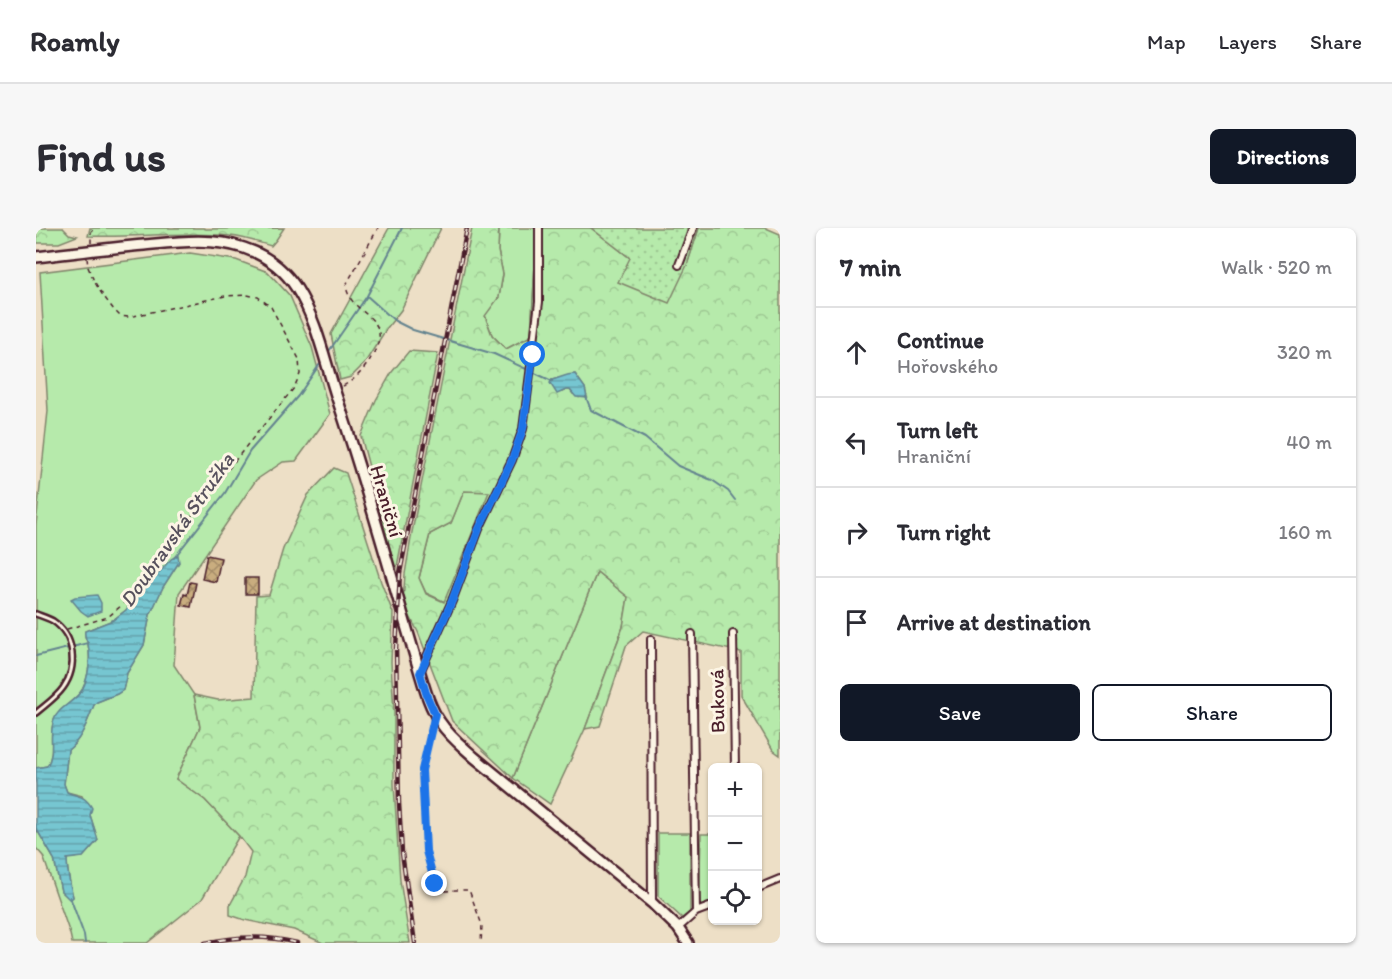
<!DOCTYPE html>
<meta charset="utf-8">
<style>
:root{--surface:#fff;--page:#f7f7f7;--text:#2b2b33;--muted:#7c7c81;--line:#e1e1e2;--accent:#111827}
body{margin:0;font-family:Itim,sans-serif;background:var(--page);color:var(--text)}
.controls{position:absolute;right:18px;bottom:18px;display:grid;overflow:hidden;border-radius:9px;box-shadow:0 2px 4px #0004}
.controls button{width:54px;height:54px;display:grid;place-items:center;padding:0;border:0;border-bottom:2px solid var(--line);background:var(--surface);color:var(--text);font:30px sans-serif}
.stop{position:absolute;width:18px;height:18px;margin:-14px;border:4px solid #1a73e8;border-radius:50%;background:#fff}
.stop.end{background:#1a73e8;border-color:#fff;box-shadow:0 2px 6px #0008}
.list{margin:0;padding:0;list-style:none}
h2{display:flex;justify-content:space-between;align-items:center;height:78px;margin:0;padding:0 24px;font-size:26px}
h2 small{font-size:20px;font-weight:400;color:var(--muted)}
.list li{display:grid;grid-template-columns:39px 1fr auto;gap:18px;align-items:center;box-sizing:border-box;height:90px;padding:0 24px;border-top:2px solid var(--line)}
.list b{display:block;font-size:22px;white-space:nowrap}
.list p{margin:0;font-size:20px;white-space:nowrap;color:var(--muted)}
.list em{font-size:20px;font-style:normal;color:var(--muted)}
.actions{display:flex;gap:12px;padding:18px 24px}
.actions a{flex:1;padding:14px 0;border:2px solid var(--accent);border-radius:9px;text-align:center;font-size:21px;color:var(--accent)}
.actions .main{background:var(--accent);color:#fff}
.icon{flex:none;width:33px;height:33px;fill:none;stroke:currentColor;stroke-width:2;stroke-linecap:round;stroke-linejoin:round}
.map{position:relative;flex:none;width:744px;height:715px;overflow:hidden;border-radius:9px}
header{display:flex;align-items:center;gap:36px;box-sizing:border-box;height:84px;padding:0 30px;background:var(--surface);border-bottom:2px solid var(--line)}
header strong{font-size:28px}
nav{display:flex;gap:33px;margin-inline-start:auto;font-size:21px}
.intro{display:flex;align-items:center;justify-content:space-between;box-sizing:border-box;height:144px;padding:0 36px}
h1{margin:0;font-size:42px}
.button{padding:15px 27px;border-radius:9px;background:var(--accent);color:#fff;font-size:21px;font-weight:700}
main{display:flex;gap:36px;padding:0 36px}
aside{flex:1;background:var(--surface);border-radius:9px;box-shadow:0 2px 4px #0004}
.map>svg:first-child{display:block}
.grass{fill:#b6eaab;stroke:#80846b;stroke-width:1.5}
.forest{fill:url(#forest-crowns);stroke:#80846b;stroke-width:1.5;fill-rule:evenodd}
.park{fill:url(#park-dots);stroke:#80846b;stroke-width:1.5}
.water{fill:url(#water-rules);stroke:#64838f;stroke-width:1.5}
.lines{fill:none;stroke-linecap:round;stroke-linejoin:round}
.stream{stroke:#64838f;stroke-width:2}
.building{fill:url(#building-cross-hatch);stroke:#4a1f2b;stroke-width:1.5}
.lane-casing{stroke:#4a1f2b;stroke-width:8}
.street-casing{stroke:#4a1f2b;stroke-width:10}
.secondary-casing{stroke:#4a1f2b;stroke-width:14}
.path{stroke:#4a1f2b;stroke-width:1.5;stroke-dasharray:4.5 4.5;stroke-linecap:butt}
.lane{stroke:#fcf5e5;stroke-width:3}
.street{stroke:#fcf5e5;stroke-width:6}
.secondary{stroke:#fcf5e5;stroke-width:9}
.rail-casing{stroke:#4a1f2b;stroke-width:4.5}
.rail{stroke:#fcf5e5;stroke-width:2;stroke-dasharray:7;stroke-linecap:butt}
.route{stroke:#1a73e8;stroke-width:8}
.labels{text-anchor:middle;stroke-width:6;stroke-linejoin:round;paint-order:stroke}
.street-label{font-size:20px;fill:#4a1f2b;stroke:#fcf5e5}
.water-label{font-size:21px;font-style:italic;fill:#57515d;stroke:#fcf5e5}
</style>
<header>
<strong>Roamly</strong>
<nav><a>Map</a><a>Layers</a><a>Share</a></nav>
</header>
<div class="intro"><h1>Find us</h1><a class="button">Directions</a></div>
<main>
<div class="map">
<svg width="744" height="715" viewBox="0 0 744 715">
<defs>
<pattern id="forest-crowns" width="20" height="18" patternUnits="userSpaceOnUse" patternTransform="scale(1.5)"><rect width="20" height="18" fill="#b6eaab"/><path d="M2 6a3 3 0 1 1 6 0M12 15a3 3 0 1 1 6 0" fill="none" stroke="#9ec893"/></pattern>
<pattern id="park-dots" width="8" height="8" patternUnits="userSpaceOnUse" patternTransform="scale(1.5)"><rect width="8" height="8" fill="#b6eaab"/><path d="M2 2h.1M6 6h.1" fill="none" stroke="#9ec893" stroke-width="1.8" stroke-linecap="round"/></pattern>
<pattern id="water-rules" width="6" height="5" patternUnits="userSpaceOnUse" patternTransform="scale(1.5)"><rect width="6" height="5" fill="#76c6d1"/><path d="M0 2.5h6" fill="none" stroke="#63a0aa"/></pattern>
<pattern id="building-cross-hatch" width="8" height="8" patternUnits="userSpaceOnUse" patternTransform="scale(1.5)"><rect width="8" height="8" fill="#c9ad7f"/><path d="M0 0l8 8M0 8l8-8" fill="none" stroke="#a58c68"/></pattern>
</defs>
<rect width="100%" height="100%" fill="#eddfc6"/>
<filter id="ink" filterUnits="userSpaceOnUse"><feTurbulence type="fractalNoise" baseFrequency=".0167" numOctaves="2"/><feDisplacementMap in="SourceGraphic" scale="12" xChannelSelector="R" yChannelSelector="G"/><feConvolveMatrix kernelMatrix="1 2 1 2 8 2 1 2 1" color-interpolation-filters="sRGB"/></filter>
<g filter="url(#ink)">
<path class="grass" d="M463,0H501L495,108L470,121L456,107L449,87L463,69L467,46L462,23Z
M154,25L200,32L232,44L254,68L276,119L294,186L260,233L247,234L220,252L143,365L138,437L158,467L164,499L140,551L169,572L203,608L166,671L111,715H36L34,706L7,628L0,620V600L18,631L25,663L34,671L37,669C34,656 31,643 31,630L47,629L62,612L54,587L46,568L31,564L28,556L32,522C46,511 51,493 58,477L61,474L81,466L87,462L91,445L108,417L114,387L127,359L143,334L117,353L101,368L90,382L77,392L49,403C48,409 50,410 52,416C55,430 53,449 46,462C39,474 23,479 18,492C12,507 20,524 11,538L0,540V297L12,183L4,44Z
M428,263H454L409,374L390,365L383,350L394,306L415,295Z
M561,344L592,369L587,399L549,501L514,576L477,550Z
M622,605H654V684L646,690L622,668Z
M665,606H676V674L663,679Z"/>
<path class="forest" d="M0,0H27L33,6L41,8L23,15H1Z
M54,0H167L170,1L248,0L240,12L235,18C221,14 207,9 194,8C147,3 99,10 52,8Z
M353,0H405L365,82L351,100L328,136L315,149L304,152L295,106Z
M436,0H463L462,23L467,46L463,69L449,88L456,107L470,121L495,108L501,0H555L594,30L651,37L663,0H730L744,6V527L737,522L705,467V424L607,403L590,418L564,498L549,501L587,399L592,369L561,344L477,550L416,493L382,404L367,375L369,346L376,304ZM539,146L549,160L551,170L537,166L534,162H530L526,164L516,152ZM428,263L453,264L408,374L390,366L383,350L394,306L415,295Z
M373,123L402,125L360,344L325,208L340,172L356,144Z
M298,240L310,245L345,354L357,385L355,434L358,484V556L364,652L374,715H287L258,702L209,692L194,687V677L209,649L215,624L203,608L169,572L140,551L164,499L158,467L182,472L218,469L220,368L233,367L247,321L272,267Z"/>
<path class="park" d="M555,0H663L651,37L633,75L582,54L594,30Z"/>
<path class="water" d="M539,146L549,160L551,170L540,169L534,162H530L521,166L514,155L516,152C524,150 530,146 539,146Z
M142,327L143,334L127,359L114,387L108,417L91,445L87,462L81,466L61,474L58,477C51,494 46,511 32,522L28,556L31,564C43,570 48,566 56,580L54,587L62,612L47,629L31,631C31,643 34,657 37,669L34,672L25,663L18,631L0,600V540L11,538C20,524 12,507 18,492C22,479 39,474 46,462C53,449 55,430 52,416C50,410 48,409 49,403L77,392L90,382L135,331Z
M61,367L65,375V383L52,388L45,383L35,371L39,369Z"/>
<g class="lines">
<path class="stream" d="M331,68L359,93L377,102L458,126L516,153
M291,126L331,68L366,0
M550,169L555,182L609,210L642,238L676,252L692,263L699,272
M138,330L189,265L214,223L262,168L286,133
M0,428L52,415
M34,669L48,707L49,715"/>
</g>
<path class="building" d="M171,327L185,330L180,354L166,351Z
M209,350H222V366H209Z
M154,354L160,355L155,379L145,377L148,366L151,367Z"/>
<g class="lines">
<defs>
<path id="lane" d="M0,386C5,388 12,390 17,393C39,408 42,439 27,460C20,470 9,477 0,485"/>
<path id="street" d="M643,37L657,0
M656,406L660,684
M697,406L699,540
M615,411L616,675
M384,444L416,373L443,301L476,232L487,201L503,74V0
M722,660L744,651
M642,700L660,684L676,678"/>
<path id="secondary" d="M0,29C36,25 72,20 108,17C140,14 176,9 208,20C229,27 248,41 261,61C281,93 288,130 300,167C331,258 356,352 384,445C389,462 394,480 404,494C413,508 426,518 438,529L616,675L642,700L652,715"/>
</defs>
<use href="#lane" class="lane-casing"/>
<use href="#street" class="street-casing"/>
<use href="#secondary" class="secondary-casing"/>
<path class="path" d="M55,15V4L58,0
M307,158C320,151 329,141 336,128C361,87 313,89 310,57L342,0
M31,401L72,389L86,377L212,216L258,160L264,146L263,131L235,79L222,69L211,67L189,68L93,89L84,88L78,82L66,66L58,53L52,39L51,30
M396,499L386,542L390,623L399,656L410,663L419,662H433L446,697L445,715"/>
<use href="#lane" class="lane"/>
<use href="#street" class="street"/>
<use href="#secondary" class="secondary"/>
<defs>
<path id="rail" d="M169,715C200,708 230,707 261,715
M379,715L366,625L363,575L360,421L364,345L372,303L431,0"/>
</defs>
<use href="#rail" class="rail-casing"/>
<use href="#rail" class="rail"/>
</g>
</g>
<g class="lines" filter="url(#ink)">
<path class="route" d="M399,656L390,623L386,542L399,486L391,468L384,445L416,373L443,301L476,232L487,201L497,127"/>
</g>
<g class="labels">
<g class="street-label">
<text transform="translate(351 273) rotate(74)" y="7">Hraniční</text>
<text transform="translate(681 473) rotate(-91)" y="7">Buková</text>
</g>
<g class="water-label">
<text transform="translate(141 302) rotate(-55)" y="7">Doubravská Stružka</text>
</g>
</g>
</svg>
<div class="controls">
<button>+</button>
<button>−</button>
<button><svg class="icon" aria-label="locate" viewBox="0 0 24 24"><circle cx="12" cy="12" r="6"/><path d="M12 2v4M12 18v4M2 12h4M18 12h4"/></svg></button>
</div>
<div class="stop" style="left:497px;top:127px"></div>
<div class="stop end" style="left:399px;top:656px"></div>
</div>
<aside>
<h2>7 min<small>Walk · 520 m</small></h2>
<ul class="list">
<li><svg class="icon" aria-label="ahead" viewBox="0 0 24 24"><path d="M12 20V5M6 11l6-6 6 6"/></svg><div><b>Continue</b><p>Hořovského</p></div><em>320 m</em></li>
<li><svg class="icon" aria-label="left" viewBox="0 0 24 24"><path d="M17 20v-9H6M10 6l-5 5 5 5"/></svg><div><b>Turn left</b><p>Hraniční</p></div><em>40 m</em></li>
<li><svg class="icon" aria-label="right" viewBox="0 0 24 24"><path d="M7 20v-9h11M14 6l5 5-5 5"/></svg><div><b>Turn right</b></div><em>160 m</em></li>
<li><svg class="icon" aria-label="arrive" viewBox="0 0 24 24"><path d="M6 21V4h12l-3 4 3 4H6"/></svg><div><b>Arrive at destination</b></div></li>
</ul>
<div class="actions"><a class="main">Save</a><a>Share</a></div>
</aside>
</main>
